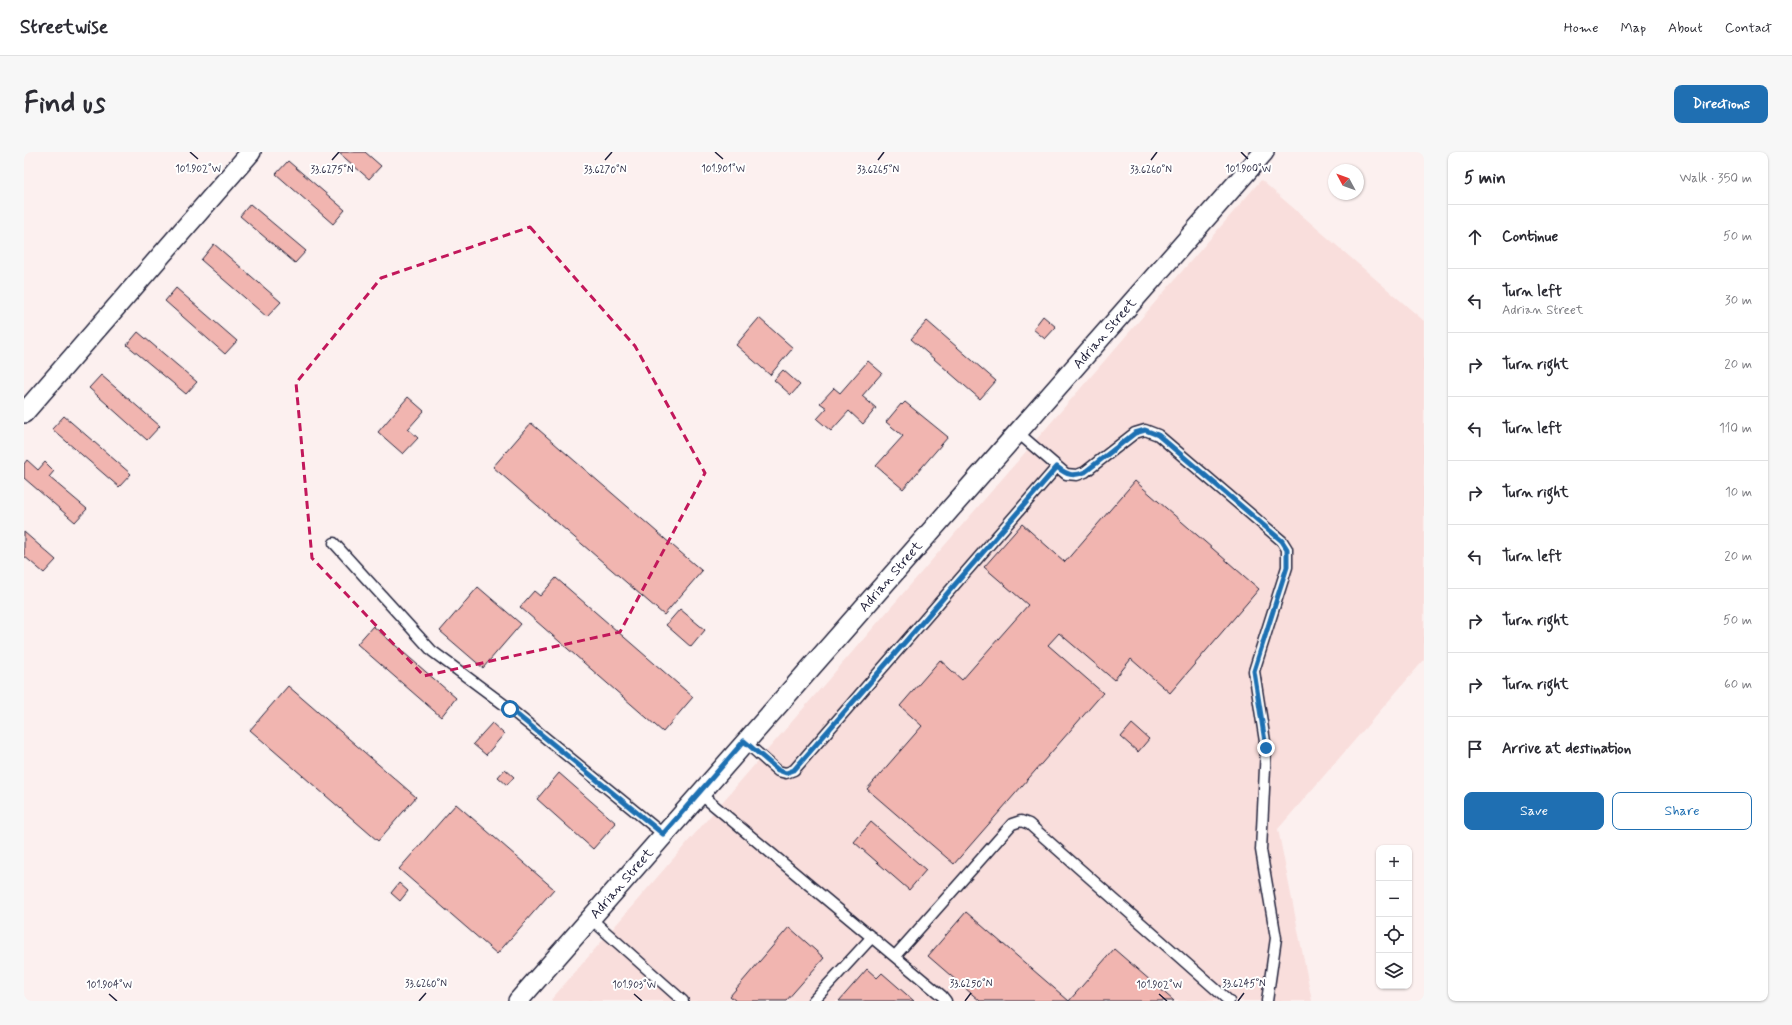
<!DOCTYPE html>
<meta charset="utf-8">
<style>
:root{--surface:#fff;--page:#f7f7f7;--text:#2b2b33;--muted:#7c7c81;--line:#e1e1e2;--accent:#1f6fb2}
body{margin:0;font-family:Mynerve,sans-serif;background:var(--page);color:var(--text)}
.controls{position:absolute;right:12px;bottom:12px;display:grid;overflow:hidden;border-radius:8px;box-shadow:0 1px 3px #0004}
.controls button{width:36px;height:36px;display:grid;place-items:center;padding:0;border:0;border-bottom:1px solid var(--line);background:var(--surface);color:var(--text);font:20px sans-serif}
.compass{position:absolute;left:1304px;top:12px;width:36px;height:36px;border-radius:50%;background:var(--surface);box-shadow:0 1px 3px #0004;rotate:311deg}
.stop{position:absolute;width:12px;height:12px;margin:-9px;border:3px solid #1f6fb2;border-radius:50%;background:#fff}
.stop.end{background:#1f6fb2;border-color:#fff;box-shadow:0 1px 4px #0008}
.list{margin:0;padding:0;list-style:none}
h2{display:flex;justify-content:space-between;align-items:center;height:52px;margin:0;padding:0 16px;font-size:17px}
h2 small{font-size:13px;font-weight:400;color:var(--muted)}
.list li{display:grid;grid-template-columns:26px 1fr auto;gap:12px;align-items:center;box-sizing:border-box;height:64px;padding:0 16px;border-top:1px solid var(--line)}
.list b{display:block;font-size:15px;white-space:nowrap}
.list p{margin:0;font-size:13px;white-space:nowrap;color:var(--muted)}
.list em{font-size:13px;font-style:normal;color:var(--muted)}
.actions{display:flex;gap:8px;padding:12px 16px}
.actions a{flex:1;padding:9px 0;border:1px solid var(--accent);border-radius:8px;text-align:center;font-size:14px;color:var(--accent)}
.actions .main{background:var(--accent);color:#fff}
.icon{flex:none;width:22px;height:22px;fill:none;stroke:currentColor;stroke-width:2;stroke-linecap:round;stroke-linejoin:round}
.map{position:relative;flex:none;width:1400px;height:849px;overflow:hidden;border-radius:8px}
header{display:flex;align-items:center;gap:24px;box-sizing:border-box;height:56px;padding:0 20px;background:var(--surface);border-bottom:1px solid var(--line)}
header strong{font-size:19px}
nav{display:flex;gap:22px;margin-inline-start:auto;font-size:14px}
.intro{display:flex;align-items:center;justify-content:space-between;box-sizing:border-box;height:96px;padding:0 24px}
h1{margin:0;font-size:28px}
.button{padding:10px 18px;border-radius:8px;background:var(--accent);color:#fff;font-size:14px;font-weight:700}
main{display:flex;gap:24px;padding:0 24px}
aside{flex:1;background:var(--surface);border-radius:8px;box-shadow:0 1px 3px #0004}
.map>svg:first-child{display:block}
.built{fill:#f9dedc}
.building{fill:#f1b5b0;stroke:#22223b}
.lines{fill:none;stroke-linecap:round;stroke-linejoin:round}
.service-casing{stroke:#22223b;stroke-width:13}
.minor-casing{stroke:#22223b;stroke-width:22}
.service{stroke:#fff;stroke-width:10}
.minor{stroke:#fff;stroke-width:19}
.route{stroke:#1f6fb2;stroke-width:5}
.marked{fill:none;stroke:#c2185b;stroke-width:3;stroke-dasharray:8 5;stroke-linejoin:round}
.ticks{fill:none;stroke:#22223b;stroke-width:1.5}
.labels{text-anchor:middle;stroke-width:4;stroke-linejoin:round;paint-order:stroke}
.street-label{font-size:14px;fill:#22223b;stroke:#fff}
.ticks-label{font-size:10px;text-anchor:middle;fill:#22223b;stroke:#fff;stroke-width:4;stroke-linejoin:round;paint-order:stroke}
</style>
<header>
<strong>Streetwise</strong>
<nav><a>Home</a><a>Map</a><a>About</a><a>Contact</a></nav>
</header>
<div class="intro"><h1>Find us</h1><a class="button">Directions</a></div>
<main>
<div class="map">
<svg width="1400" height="849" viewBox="0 0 1400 849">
<rect width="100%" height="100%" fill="#fcf0ef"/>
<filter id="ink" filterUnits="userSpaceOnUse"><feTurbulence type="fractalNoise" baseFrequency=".025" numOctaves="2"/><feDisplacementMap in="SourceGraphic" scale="8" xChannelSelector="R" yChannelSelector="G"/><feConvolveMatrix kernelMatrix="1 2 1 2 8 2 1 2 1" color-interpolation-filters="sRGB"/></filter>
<g filter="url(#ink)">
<path class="built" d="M1237,28L1400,169V508L1254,677L1288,849H526Z"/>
<path class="building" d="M314,0H341L357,14L345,27Z
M264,9L321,58L309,72L252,22Z
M226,52L282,99L271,111L216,64Z
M190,92L257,150L243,165L177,108Z
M152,136L213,189L201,202L141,149Z
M1019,164L1032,175L1021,187L1009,177Z
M735,166L769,196L746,223L712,193Z
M903,169L972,229L956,247L887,187Z
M114,180L173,230L162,242L103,193Z
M844,209L858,221L838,244L852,256L839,272L825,259L807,279L793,267L803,256L796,251L810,236L816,241Z
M759,218L776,233L767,243L750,228Z
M77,223L136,274L123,288L65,236Z
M384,245L400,259L384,277L394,286L379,302L354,280Z
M881,250L924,285L879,337L852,314L879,284L862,270L877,252L878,253Z
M40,264L107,322L95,335L28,277Z
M507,271L678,419L640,463L469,315Z
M3,308L14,318L21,310L30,319L25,325L63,357L51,370L0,326V312Z
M1111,329L1235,437L1146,541L1107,507L1090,528L1035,481L1024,493L1079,541L930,712L843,637L898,574L876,554L916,508L938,528L1004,453L960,415L998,372L1041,410Z
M0,380L32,408L20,421L0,404Z
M532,426L669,545L639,580L496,455L510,439L516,444Z
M454,435L497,472L459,516L416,479Z
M656,457L681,478L667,495L642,473Z
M349,474L432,546L417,565L333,492Z
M264,534L392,645L354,689L226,578Z
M468,571L480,582L462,603L449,592Z
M1108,572L1125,587L1114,600L1097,585Z
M481,617L490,625L483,633L474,625Z
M535,621L592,671L569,697L513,647Z
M432,652L530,737L473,802L375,717Z
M847,670L902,718L885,738L830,690Z
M375,731L384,739L376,749L367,741Z
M942,760L1045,849H956L904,804Z
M765,775L800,806L762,849H712L706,844Z
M1090,797L1150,849H1045Z
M843,817L853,826L858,821L890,849H815Z"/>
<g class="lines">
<defs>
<path id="service" d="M993,280L1042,322L1053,323L1061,320L1111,281L1121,278L1134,283L1258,389L1263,397V415L1230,519L1242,596L1237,698L1252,786L1243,849
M310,391L408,499L486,557L639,682
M720,589L754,619L762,621L770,618L1033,315
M675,641L918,844L922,849
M566,766L659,849
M871,804L988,672L997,669L1005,672L1205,849
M789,849L848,785"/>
<path id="minor" d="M0,261L227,0
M494,849L1240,0"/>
</defs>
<use href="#service" class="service-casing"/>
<use href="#minor" class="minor-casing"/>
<use href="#service" class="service"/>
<use href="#minor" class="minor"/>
</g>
</g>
<g class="lines" filter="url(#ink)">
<path class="route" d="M486,557L639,682L720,589L754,618L762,621L770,618L1033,315C1043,323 1049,325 1061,320L1111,281L1121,278L1134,283L1258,389L1263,397V415L1230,519L1242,596"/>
</g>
<path class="marked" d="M506,75L611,194L681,321L596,480L400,524L288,406L272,231L357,126Z"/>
<path class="ticks" d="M166,0L174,7M691,0L699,7M1217,0L1224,7M308,8L315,0M581,8L588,0M854,8L860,0M1127,8L1133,0M85,842L93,849M610,842L618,849M1135,842L1143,849M395,849L402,841M941,849L947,841M1214,849L1220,841"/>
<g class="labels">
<g class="street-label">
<text transform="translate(1080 181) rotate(-49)" y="5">Adrian Street</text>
<text transform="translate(866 424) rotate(-49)" y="5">Adrian Street</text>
<text transform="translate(597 731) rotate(-49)" y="5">Adrian Street</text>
</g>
</g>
<g class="ticks-label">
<text x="174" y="20">101.902°W</text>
<text x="699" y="20">101.901°W</text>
<text x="1224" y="20">101.900°W</text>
<text x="308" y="21">33.6275°N</text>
<text x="581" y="21">33.6270°N</text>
<text x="854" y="21">33.6265°N</text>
<text x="1127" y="21">33.6260°N</text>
<text x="402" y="835">33.6260°N</text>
<text x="947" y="835">33.6250°N</text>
<text x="1220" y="835">33.6245°N</text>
<text x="85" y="836">101.904°W</text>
<text x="610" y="836">101.903°W</text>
<text x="1135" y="836">101.902°W</text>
</g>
</svg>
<div class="controls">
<button>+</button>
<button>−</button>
<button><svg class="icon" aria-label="locate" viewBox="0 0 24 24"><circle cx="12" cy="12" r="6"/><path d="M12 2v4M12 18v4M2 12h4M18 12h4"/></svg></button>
<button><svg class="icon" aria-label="layers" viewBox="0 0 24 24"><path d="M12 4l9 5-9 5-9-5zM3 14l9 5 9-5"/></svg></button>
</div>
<svg class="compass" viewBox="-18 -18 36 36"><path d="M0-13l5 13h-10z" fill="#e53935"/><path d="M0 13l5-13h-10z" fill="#7c7c81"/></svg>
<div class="stop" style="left:486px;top:557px"></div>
<div class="stop end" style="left:1242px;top:596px"></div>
</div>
<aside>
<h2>5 min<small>Walk · 350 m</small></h2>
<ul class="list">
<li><svg class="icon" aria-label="ahead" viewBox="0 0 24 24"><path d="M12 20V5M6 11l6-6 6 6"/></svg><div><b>Continue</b></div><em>50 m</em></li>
<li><svg class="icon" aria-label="left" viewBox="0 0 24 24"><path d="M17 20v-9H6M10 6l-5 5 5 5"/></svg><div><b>Turn left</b><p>Adrian Street</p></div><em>30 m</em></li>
<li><svg class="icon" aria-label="right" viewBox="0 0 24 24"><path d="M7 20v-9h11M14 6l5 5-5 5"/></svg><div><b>Turn right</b></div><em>20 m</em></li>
<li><svg class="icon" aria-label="left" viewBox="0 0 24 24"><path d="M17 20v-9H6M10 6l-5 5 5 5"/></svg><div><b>Turn left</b></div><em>110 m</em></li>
<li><svg class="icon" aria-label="right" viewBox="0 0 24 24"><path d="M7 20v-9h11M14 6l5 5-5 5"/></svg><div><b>Turn right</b></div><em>10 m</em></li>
<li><svg class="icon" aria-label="left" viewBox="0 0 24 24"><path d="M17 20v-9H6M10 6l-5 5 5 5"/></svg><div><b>Turn left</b></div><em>20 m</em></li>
<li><svg class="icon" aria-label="right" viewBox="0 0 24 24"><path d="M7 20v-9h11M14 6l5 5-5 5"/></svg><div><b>Turn right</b></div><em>50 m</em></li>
<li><svg class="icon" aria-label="right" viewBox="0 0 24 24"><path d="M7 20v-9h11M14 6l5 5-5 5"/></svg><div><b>Turn right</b></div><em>60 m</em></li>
<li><svg class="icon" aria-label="arrive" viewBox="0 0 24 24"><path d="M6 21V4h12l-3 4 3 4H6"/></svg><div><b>Arrive at destination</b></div></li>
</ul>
<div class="actions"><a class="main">Save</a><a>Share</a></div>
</aside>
</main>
